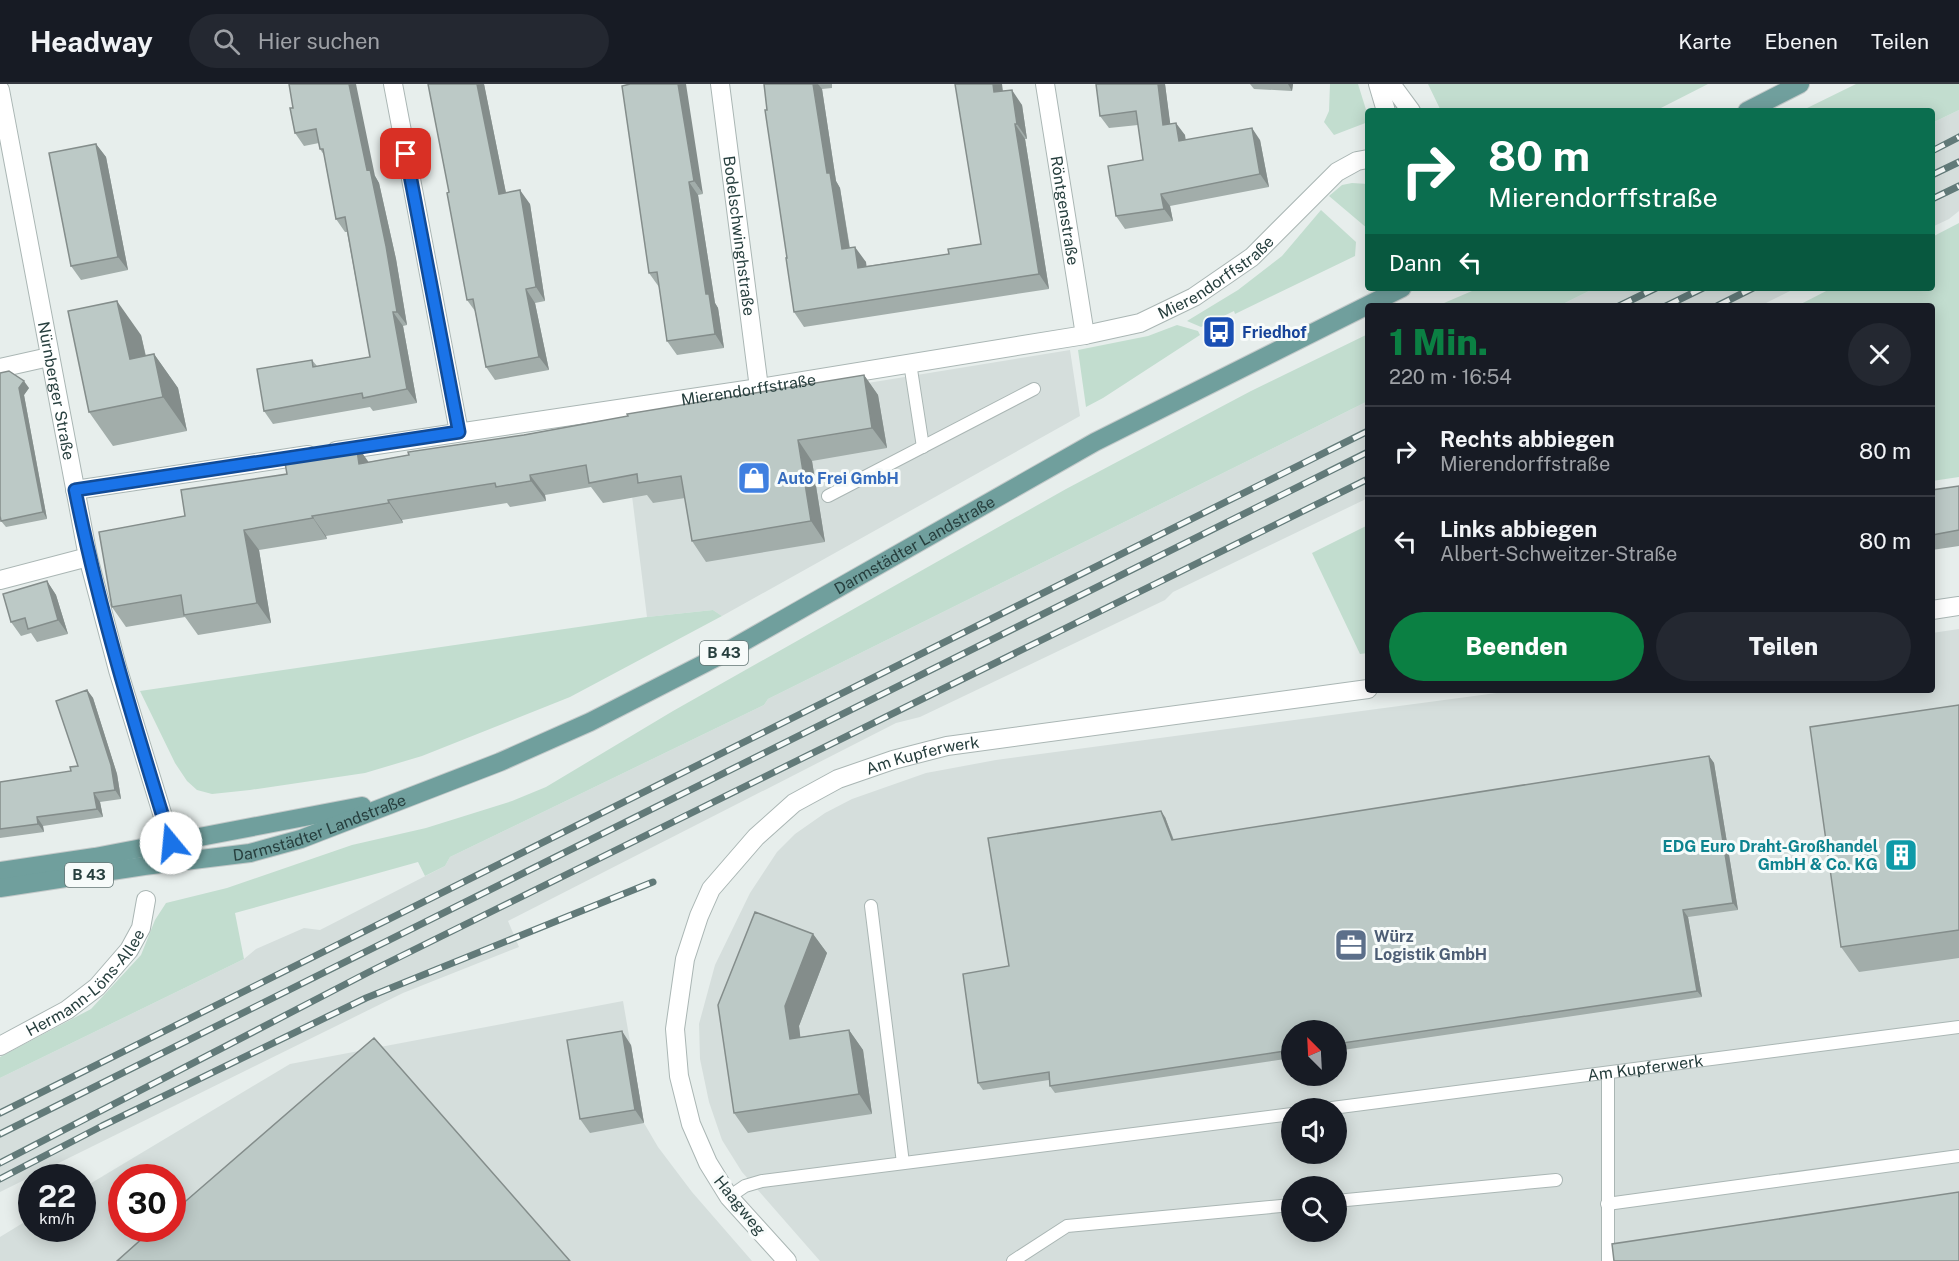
<!DOCTYPE html>
<html lang="de">
<meta charset="utf-8">
<style>
body{margin:0;font-family:"Public Sans",sans-serif;background:#242831;color:#f1f3f6;height:100vh;display:flex;flex-direction:column;font-size:22px;white-space:nowrap}
*{box-sizing:border-box;margin:0}
p{font-size:20px;color:#9ea1a6}
.icon{flex:none;width:33px;height:33px;fill:none;stroke:currentColor;stroke-width:2;stroke-linecap:round;stroke-linejoin:round}
.map{position:relative;flex:1;overflow:hidden}
.side{position:absolute;left:1365px;top:219px;width:570px;height:390px;display:flex;flex-direction:column;background:#171b24;border-radius:6px;box-shadow:0 3px 15px #0003}
.side>*{flex:none}
.hud{position:absolute;left:1365px;top:24px;width:570px;height:183px;border-radius:6px;box-shadow:0 3px 15px #0003;background:#0b6e4f;color:#fff;overflow:hidden}
.needle{width:39px;rotate:336deg}
.controls{position:absolute;left:1281px;top:936px;display:grid;gap:12px}
.controls a{display:grid;place-items:center;width:66px;height:66px;border-radius:50%;background:#171b24;box-shadow:0 3px 15px #0003;font-size:30px}
.speed{position:absolute;left:18px;top:1080px;display:flex;gap:12px;font-size:30px;font-weight:700;text-align:center}
.speed>*{display:grid;place-content:center;width:78px;height:78px;border-radius:50%;background:#171b24;box-shadow:0 3px 15px #0003;line-height:1}
.speed small{font-size:15px;font-weight:400}
.speed .limit{border:9px solid #d22;background:#fff;color:#111}
.pin{position:absolute;display:grid;place-items:center;width:51px;height:51px;color:#fff;margin:-26px;border-radius:12px;box-shadow:0 3px 9px #0006}
.me{position:absolute;width:66px;margin:-33px;rotate:343deg;stroke-linejoin:round;filter:drop-shadow(0 0 4px #0008)}
.turn{display:flex;align-items:center;gap:21px;height:126px;padding:0 24px;font-size:27px}
.turn .icon{width:78px;height:78px;stroke-width:2.5}
.turn b{display:block;font-size:42px;line-height:51px}
.then{display:flex;align-items:center;height:57px;padding:0 24px;background:#0003;gap:12px;font-size:22px}
.round{display:grid;place-items:center;flex:none;width:63px;height:63px;border-radius:32px;background:#242831}
.summary{display:flex;align-items:center;justify-content:space-between;height:102px;padding:0 24px}
h1{font-size:36px;font-weight:800;line-height:45px;color:#0b8043}
.action{display:flex;gap:12px;margin-top:auto;padding:12px 24px}
.action a{flex:1;height:69px;border-radius:36px;background:#0b8043;color:#fff;font-size:24px;font-weight:800;line-height:69px;text-align:center}
.action a+a{background:#242831;color:#f1f3f6}
ul{padding:0;list-style:none}
li{display:flex;align-items:center;gap:18px;height:90px;padding:0 24px;border-top:2px solid #363941}
li div{flex:1}
li b{display:block;font-size:22px}
li em{font-style:normal}
header{display:flex;align-items:center;gap:36px;box-sizing:border-box;height:84px;padding:0 30px;background:#171b24;border-bottom:2px solid #363941}
header strong{font-size:28px}
nav{display:flex;gap:33px;margin-inline-start:auto;font-size:21px}
.search{width:420px;height:54px;background:#242831;display:flex;align-items:center;gap:15px;box-sizing:border-box;padding:0 21px;border-radius:33px;color:#9ea1a6;font-size:22px}
.map>svg:first-child{display:block}
</style>
<header>
<strong>Headway</strong>
<div class="search"><svg class="icon" aria-label="search" viewBox="0 0 24 24"><circle cx="10" cy="10" r="6"/><path d="M15 15l6 6"/></svg>Hier suchen</div>
<nav><a>Karte</a><a>Ebenen</a><a>Teilen</a></nav>
</header>
<div class="map">
<svg width="1959" height="1177" viewBox="0 0 1959 1177">
<rect width="100%" height="100%" fill="#e7eeec"/>
<!-- built -->
<path fill="#d5dedc" fill-rule="evenodd" d="M1959,26V127L1949,135L1932,143V39Z
M1595,204H1796L1760,222H1559Z
M1070,266L1080,332L722,532L713,526L647,533L623,339Z
M1368,317V414L1173,508L1165,516L920,633L896,639L508,837L519,863L403,909L0,1108V994L244,875L256,865L304,844L320,846L445,782L450,773L764,621L768,615Z
M1959,545V1177H820L742,1088L722,1056L709,1018L700,975L699,940L715,881L750,809L777,768L795,750L825,729L852,715L926,689L996,676L1519,606H1932V549ZM1292,946H1336V992H1292ZM1292,1024H1336V1070H1292ZM1292,1102H1336V1148H1292Z
M623,917L644,1039L658,1063L692,1108L752,1177H0V1153L31,1134L32,1144H82L83,1104L290,980ZM122,1094H172V1144H122Z"/>
<!-- green -->
<path fill="#c2ddcf" d="M1330,0H1358L1368,32V38L1334,51L1324,38L1329,27Z
M1428,0H1708L1655,27H1441Z
M1856,0H1959V26L1932,39V27H1801Z
M1352,99L1368,100V145L1329,112L1342,101Z
M1321,126L1356,158L1355,172L1235,230L1234,227L1201,243L1187,237L1238,206L1282,172Z
M1959,139V393L1932,397V222H1797L1832,204H1932V153Z
M1479,204H1595L1559,222H1437Z
M1177,241L1198,247L1200,251L1103,314L1086,323L1078,266L1148,252Z
M1368,250V317L768,615L764,621L450,773L445,782L425,792L418,778L235,829L244,875L0,994V973L91,925L141,871L155,836L166,819L227,804L352,761L426,744L512,717L546,703L673,627L1066,405L1251,307Z
M1368,441V569L1360,570L1312,469Z
M713,526L722,532L570,613L422,672L365,689L250,706L212,710L197,706L187,697L175,679L140,607L647,533Z"/>
<g fill="none" stroke-linecap="round" stroke-linejoin="round">
<defs>
<g id="lane">
<path d="M910,279L923,363"/>
<path d="M828,412L1034,305"/>
<path d="M871,822L903,1079"/>
<path d="M1608,990V1177"/>
<path id="s1" d="M1332,1024L1959,943"/>
<path d="M729,1113L745,1102L762,1097L1292,1030"/>
<path d="M1336,1117L1556,1096"/>
<path d="M1607,1120L1959,1072"/>
<path d="M1013,1177L1067,1142L1292,1121"/>
</g>
<g id="street">
<path d="M393,0L459,348"/>
<path id="s2" d="M720,0L759,304"/>
<path id="s3" d="M1045,0L1085,251"/>
<path d="M1378,0L1386,27"/>
<path d="M1391,0L1411,27"/>
<path id="s4" d="M0,6L88,473L118,586L177,778"/>
<path d="M0,284L49,273"/>
<path id="s5" d="M336,367L759,304L1085,251L1140,239L1194,213L1252,173L1337,88L1357,77L1368,75"/>
<path d="M75,406L308,371"/>
<path d="M0,496L88,473"/>
<path d="M1932,526L1959,522"/>
<path id="s6" d="M0,962L67,926L97,903L129,866L141,844L146,816"/>
<path id="s7" d="M787,1177L729,1113L708,1079L691,1040L679,992L675,945L685,875L699,832L711,805L756,753L794,719L838,695L893,676L947,662L1368,605"/>
</g>
<g id="primary">
<path d="M1747,27L1800,0"/>
<path d="M0,787L95,773L362,722"/>
<path id="s8" d="M0,804L144,782L250,769L301,755L500,678L590,638L717,573L1095,358L1402,204"/>
</g>
</defs>
<!-- lane casing -->
<use href="#lane" stroke="#aab6b4" stroke-width="14"/>
<!-- street casing -->
<use href="#street" stroke="#aab6b4" stroke-width="20"/>
<!-- primary casing -->
<use href="#primary" stroke="#c3c9c9" stroke-width="20"/>
<!-- lane -->
<use href="#lane" stroke="#fff" stroke-width="12"/>
<!-- street -->
<use href="#street" stroke="#fff" stroke-width="18"/>
<!-- primary -->
<use href="#primary" stroke="#709f9d" stroke-width="18"/>
<defs>
<path id="rail" d="M1932,67L1959,53
M1932,91L1959,78
M1932,115L1959,102
M1619,222L1656,204
M1666,222L1703,204
M1717,222L1753,204
M0,1029L1368,347
M0,1050L1368,368
M0,1079L369,888L1368,395
M0,1095L102,1042L366,914L653,798"/>
</defs>
<!-- rail casing -->
<use href="#rail" stroke="#627a79" stroke-width="7"/>
<!-- rail -->
<use href="#rail" stroke="#f7fbfa" stroke-width="4.5" stroke-dasharray="14" stroke-linecap="butt"/>
</g>
<!-- wall -->
<path fill="#a2adaa" d="M484,0L506,109L530,120L545,217L535,219L549,286L495,296L486,283L475,227L467,216L449,108Z
M764,0H832V4L822,5L836,97L840,104L850,164L866,178V182L949,170L981,160L1003,7L1022,21L1027,55H1025L1049,205L804,243L794,228L787,174Z
M1165,0L1170,40L1185,51V56H1260L1269,103L1170,122L1173,137L1125,145L1116,132L1143,76L1138,41L1109,44L1100,32Z
M1250,0H1293L1292,7L1254,5Z
M630,1L703,110L698,111L715,219L718,224L724,264L677,271L667,257L659,203L649,189Z
M293,24L375,92L379,99L396,175L407,241L403,242L417,319L373,327L370,323L273,340L264,327L312,276L317,282L370,273L347,148H345L336,135L324,71L320,65L319,59L304,62L295,49Z
M96,60L106,73L128,186L81,196L71,182Z
M141,251L146,272L154,270L178,304L187,347L113,362L89,328Z
M0,289L29,304L24,311L47,435L6,443L1,437Z
M864,291L878,311L887,364L812,377L825,458L706,478L692,457L685,414L653,419L647,411L603,419L591,403L545,411L546,417L510,423L507,419L402,436L403,439L326,452L327,455L259,466L271,539L198,551L185,533L126,543L112,523L185,432L287,390L368,378Z
M1959,402V462L1932,466V406Z
M47,497L56,511L68,550L37,558L31,549L21,552L11,538Z
M87,606L93,614L117,690L121,715L100,718L103,733L43,742L44,748L0,754V698L71,687L78,682Z
M1959,621V874L1859,888L1841,863Z
M1709,672L1714,679L1738,826L1688,833L1702,913L1336,967V946H1292V974L1055,1009L1050,1002L1049,996L983,1006L978,999L1009,882L1165,733L1174,756Z
M813,850L827,869L799,942L800,953L849,946L863,966L872,1030L748,1049L734,1029Z
M631,961L644,1039L590,1049L580,1035Z"/>
<!-- shaded-wall -->
<path fill="#848d8b" d="M349,0H356L375,92L379,99L396,175L407,241L397,228L367,86Z
M477,0H484L509,124L499,110Z
M678,0H686L703,110L694,97Z
M813,0H818L822,5L836,97L840,104L852,180L842,165L827,89Z
M993,0H1002L1005,23L994,8Z
M1158,0H1165L1172,53L1163,41Z
M1288,0H1293L1292,7Z
M1012,6L1022,21L1027,55L1017,40Z
M1176,39L1185,51L1188,70L1179,57Z
M1015,40L1025,55L1049,205L1039,190Z
M1252,44L1260,56L1269,103L1260,90Z
M96,60L106,73L128,186L118,173Z
M689,98L698,111L715,219L718,224L724,264L715,250L706,210Z
M520,106L530,120L545,217L536,203Z
M1161,110L1170,122L1173,137L1164,125Z
M855,163L866,178L869,199L858,184Z
M526,205L535,219L549,286L539,273Z
M117,217L141,251L154,310L130,275Z
M393,228L403,242L417,319L407,305Z
M154,270L178,304L187,347L163,313Z
M864,291L878,311L887,364L872,344Z
M24,297L29,304L24,311L47,435L43,428L19,304Z
M798,356L812,377L825,458L811,437Z
M356,360L370,380H359Z
M530,391L545,411L546,417L531,397Z
M388,416L402,436L403,439L389,419Z
M312,432L326,452L327,455L313,434Z
M244,446L259,466L271,539L257,519Z
M47,497L56,511L68,550L58,536Z
M87,606L93,614L117,690L121,715L115,706Z
M1709,672L1714,679L1738,826L1733,819Z
M94,709L100,718L103,733L97,725Z
M1161,727L1165,733L1176,763L1172,756Z
M37,733L43,742L44,748L38,740Z
M1683,826L1688,833L1702,913L1697,907Z
M813,850L827,869L799,942L803,974L790,955L785,922Z
M849,946L863,966L872,1030L859,1010Z
M622,947L631,961L644,1039L635,1026Z"/>
<!-- building -->
<path fill="#bcc9c6" stroke="#848d8b" stroke-width="1.5" d="M289,0H349L367,86L370,85L386,162L397,228H393L407,305L363,314L362,309L264,327L257,285L312,276L313,283L370,273L345,133L336,135L323,65H320L316,45L295,49L290,24H293Z
M428,0H477L499,110L520,106L536,203L526,205L539,273L486,283L473,215L467,216L447,109L449,108Z
M630,0H678L694,97L689,98L706,210H709L715,250L667,257L657,188L649,189L622,2Z
M764,0H813L827,89H830L842,165L855,163L858,184L949,170L948,165L981,160L955,0H993L994,8L1012,6L1017,40H1015L1039,190L794,228L786,174H787L765,26H767Z
M1096,0H1158L1163,41L1176,39L1179,57L1252,44L1260,90L1161,110L1164,125L1116,132L1108,82L1143,76L1136,27L1100,32Z
M96,60L118,173L71,182L49,69Z
M117,217L130,275L154,270L163,313L89,328L68,227Z
M9,287L24,297L19,304L43,428L1,437L0,432V289Z
M864,291L872,344L798,356L811,437L692,457L681,392L638,399L637,390L589,399L586,381L530,391L531,397L496,403L495,399L388,416L389,419L312,432L313,434L244,446L257,519L184,531L181,511L112,523L99,448L185,432L181,406L287,390L284,373L356,360L359,380L409,371L408,368L524,351L628,332L627,330Z
M1959,402V446L1932,451V406Z
M47,497L58,536L28,545L25,534L11,538L3,510Z
M87,606L111,681L115,706L94,709L97,725L37,733L38,740L0,745V698L71,687L70,683L78,682L56,617Z
M1959,621V846L1841,863L1810,643Z
M1709,672L1733,819L1683,826L1697,907L1336,960V946H1292V966L1050,1002L1049,988L978,999L963,890L1009,882L988,754L1161,727L1172,756Z
M755,828L813,850L785,922L790,955L849,946L859,1010L734,1029L718,921Z
M622,947L635,1026L580,1035L567,956Z
M374,954L570,1177H117L154,1144H172V1129Z
M1959,1108V1177H1614L1612,1160Z"/>
<g fill="none" stroke-linecap="round" stroke-linejoin="round">
<defs>
<path id="route" d="M171,759C135,642 99,526 75,406L459,348L406,70"/>
</defs>
<!-- route casing -->
<use href="#route" stroke="#114b97" stroke-width="15"/>
<!-- route -->
<use href="#route" stroke="#1a73e8" stroke-width="10"/>
</g>
<!-- icons -->
<defs>
<symbol id="bus-square" viewBox="-11 -11 22 22"><rect x="-9" y="-9" width="18" height="18" rx="4" fill="#1a4fb4" stroke="#f7fbfa"/><path d="M-5-6H5V4H4V6H2V4H-2V6H-4V4H-5ZM-3.5-4V0h7V-4ZM-3.5 1.2v1.5H-2V1.2ZM2 1.2v1.5H3.5V1.2Z" fill="#fff"/></symbol>
<symbol id="shop-square" viewBox="-11 -11 22 22"><rect x="-9" y="-9" width="18" height="18" rx="4" fill="#3f7fe0" stroke="#f7fbfa"/><path d="M-5-2.5h2.3a2.7 3.5 0 0 1 5.4 0H5L5.5 6h-11ZM-1.5-2.5h3a1.5 2.3 0 0 0-3 0Z" fill="#fff"/></symbol>
<symbol id="building-square" viewBox="-11 -11 22 22"><rect x="-9" y="-9" width="18" height="18" rx="4" fill="#0f9aa8" stroke="#f7fbfa"/><path d="M-4-6H4V6H1V3H-1V6H-4ZM-2.5-4.3h1.7v1.8h-1.7ZM.8-4.3h1.7v1.8H.8ZM-2.5-1h1.7V.8h-1.7ZM.8-1h1.7V.8H.8Z" fill="#fff"/></symbol>
<symbol id="office-square" viewBox="-11 -11 22 22"><rect x="-9" y="-9" width="18" height="18" rx="4" fill="#5c6f8a" stroke="#f7fbfa"/><path d="M-6-3h4V-5.5h4V-3h4V5H-6ZM-1-4.5V-3h2v-1.5ZM-6 0V1H6V0Z" fill="#fff"/></symbol>
</defs>
<g fill-rule="evenodd">
<use href="#bus-square" x="1200" y="229" width="38" height="38"/>
<use href="#shop-square" x="735" y="375" width="38" height="38"/>
<use href="#building-square" x="1882" y="752" width="38" height="38"/>
<use href="#office-square" x="1332" y="842" width="38" height="38"/>
</g>
<g text-anchor="middle" stroke-width="6" stroke-linejoin="round" paint-order="stroke">
<!-- shield labels -->
<g fill="#f7fbfa" stroke="#657776" stroke-width="1.5">
<rect x="700" y="557" width="48" height="24" rx="4.5"/>
<rect x="65" y="779" width="48" height="24" rx="4.5"/>
</g>
<g font-size="15" font-weight="bold" fill="#273f3e">
<text x="724" y="574">B 43</text>
<text x="89" y="796">B 43</text>
</g>
<!-- street labels -->
<g font-size="16" fill="#273f3e" stroke="#f7fbfa">
<text dy="6" stroke="none"><textPath href="#s3" startOffset="128">Röntgenstraße</textPath></text>
<text dy="6" stroke="none"><textPath href="#s2" startOffset="153">Bodelschwinghstraße</textPath></text>
<text dy="6" stroke="none"><textPath href="#s5" startOffset="903">Mierendorffstraße</textPath></text>
<text dy="6" stroke="none"><textPath href="#s5" startOffset="417">Mierendorffstraße</textPath></text>
<text dy="6" stroke="none"><textPath href="#s4" startOffset="306">Nürnberger Straße</textPath></text>
<text dy="6" stroke="none"><textPath href="#s8" startOffset="987">Darmstädter Landstraße</textPath></text>
<text dy="6" stroke="none"><textPath href="#s7" startOffset="669">Am Kupferwerk</textPath></text>
<text dy="6" stroke="none"><textPath href="#s8" startOffset="326">Darmstädter Landstraße</textPath></text>
<text dy="6" stroke="none"><textPath href="#s6" startOffset="108">Hermann-Löns-Allee</textPath></text>
<text dy="6" stroke="none"><textPath href="#s1" startOffset="316">Am Kupferwerk</textPath></text>
<text transform="translate(740 1121) rotate(51)" y="6">Haagweg</text>
</g>
<!-- transit labels -->
<g font-size="16" font-weight="bold" fill="#164399" stroke="#f7fbfa" text-anchor="start">
<text x="1242" y="254">Friedhof</text>
</g>
<!-- shop labels -->
<g font-size="16" font-weight="bold" fill="#366cbe" stroke="#f7fbfa" text-anchor="start">
<text x="777" y="400">Auto Frei GmbH</text>
</g>
<!-- culture labels -->
<g font-size="16" font-weight="bold" fill="#0d838f" stroke="#f7fbfa" text-anchor="end">
<text x="1878" y="768">EDG Euro Draht-Großhandel<tspan x="1878" dy="18">GmbH &amp; Co. KG</tspan></text>
</g>
<!-- service labels -->
<g font-size="16" font-weight="bold" fill="#4e5e75" stroke="#f7fbfa" text-anchor="start">
<text x="1374" y="858">Würz<tspan x="1374" dy="18">Logistik GmbH</tspan></text>
</g>
</g>
</svg>
<div class="controls">
<a><svg class="needle" viewBox="-14 -14 28 28"><path d="M0-13l5 13h-10z" fill="#e53935"/><path d="M0 13l5-13h-10z" fill="#9ea1a6"/></svg></a>
<a><svg class="icon" aria-label="sound" viewBox="0 0 24 24"><path d="M4 9h4l5-4v14l-5-4H4zM17 9q2 3 0 6"/></svg></a>
<a><svg class="icon" aria-label="search" viewBox="0 0 24 24"><circle cx="10" cy="10" r="6"/><path d="M15 15l6 6"/></svg></a>
</div>
<div class="speed"><div>22<small>km/h</small></div><div class="limit">30</div></div>
<div class="pin" style="left:406px;top:70px;background:#d93025"><svg class="icon" aria-label="arrive" viewBox="0 0 24 24"><path d="M6 21V4h12l-3 4 3 4H6"/></svg></div>
<svg class="me" style="left:171px;top:759px" viewBox="-20 -20 40 40"><circle r="19" fill="#fff"/><path d="M0-13L10 11 0 6-10 11z" fill="#1a73e8"/></svg>
<div class="hud">
<div class="turn"><svg class="icon" aria-label="right" viewBox="0 0 24 24"><path d="M7 20v-9h11M14 6l5 5-5 5"/></svg><div><b>80 m</b>Mierendorffstraße</div></div>
<div class="then">Dann<svg class="icon" aria-label="left" viewBox="0 0 24 24"><path d="M17 20v-9H6M10 6l-5 5 5 5"/></svg></div>
</div>
<section class="side">
<div class="summary"><div><h1>1 Min.</h1><p>220 m · 16:54</p></div><a class="round"><svg class="icon" aria-label="close" viewBox="0 0 24 24"><path d="M6 6l12 12M18 6L6 18"/></svg></a></div>
<ul>
<li><svg class="icon" aria-label="right" viewBox="0 0 24 24"><path d="M7 20v-9h11M14 6l5 5-5 5"/></svg><div><b>Rechts abbiegen</b><p>Mierendorffstraße</p></div><em>80 m</em></li>
<li><svg class="icon" aria-label="left" viewBox="0 0 24 24"><path d="M17 20v-9H6M10 6l-5 5 5 5"/></svg><div><b>Links abbiegen</b><p>Albert-Schweitzer-Straße</p></div><em>80 m</em></li>
</ul>
<div class="action"><a>Beenden</a><a>Teilen</a></div>
</section>
</div>
